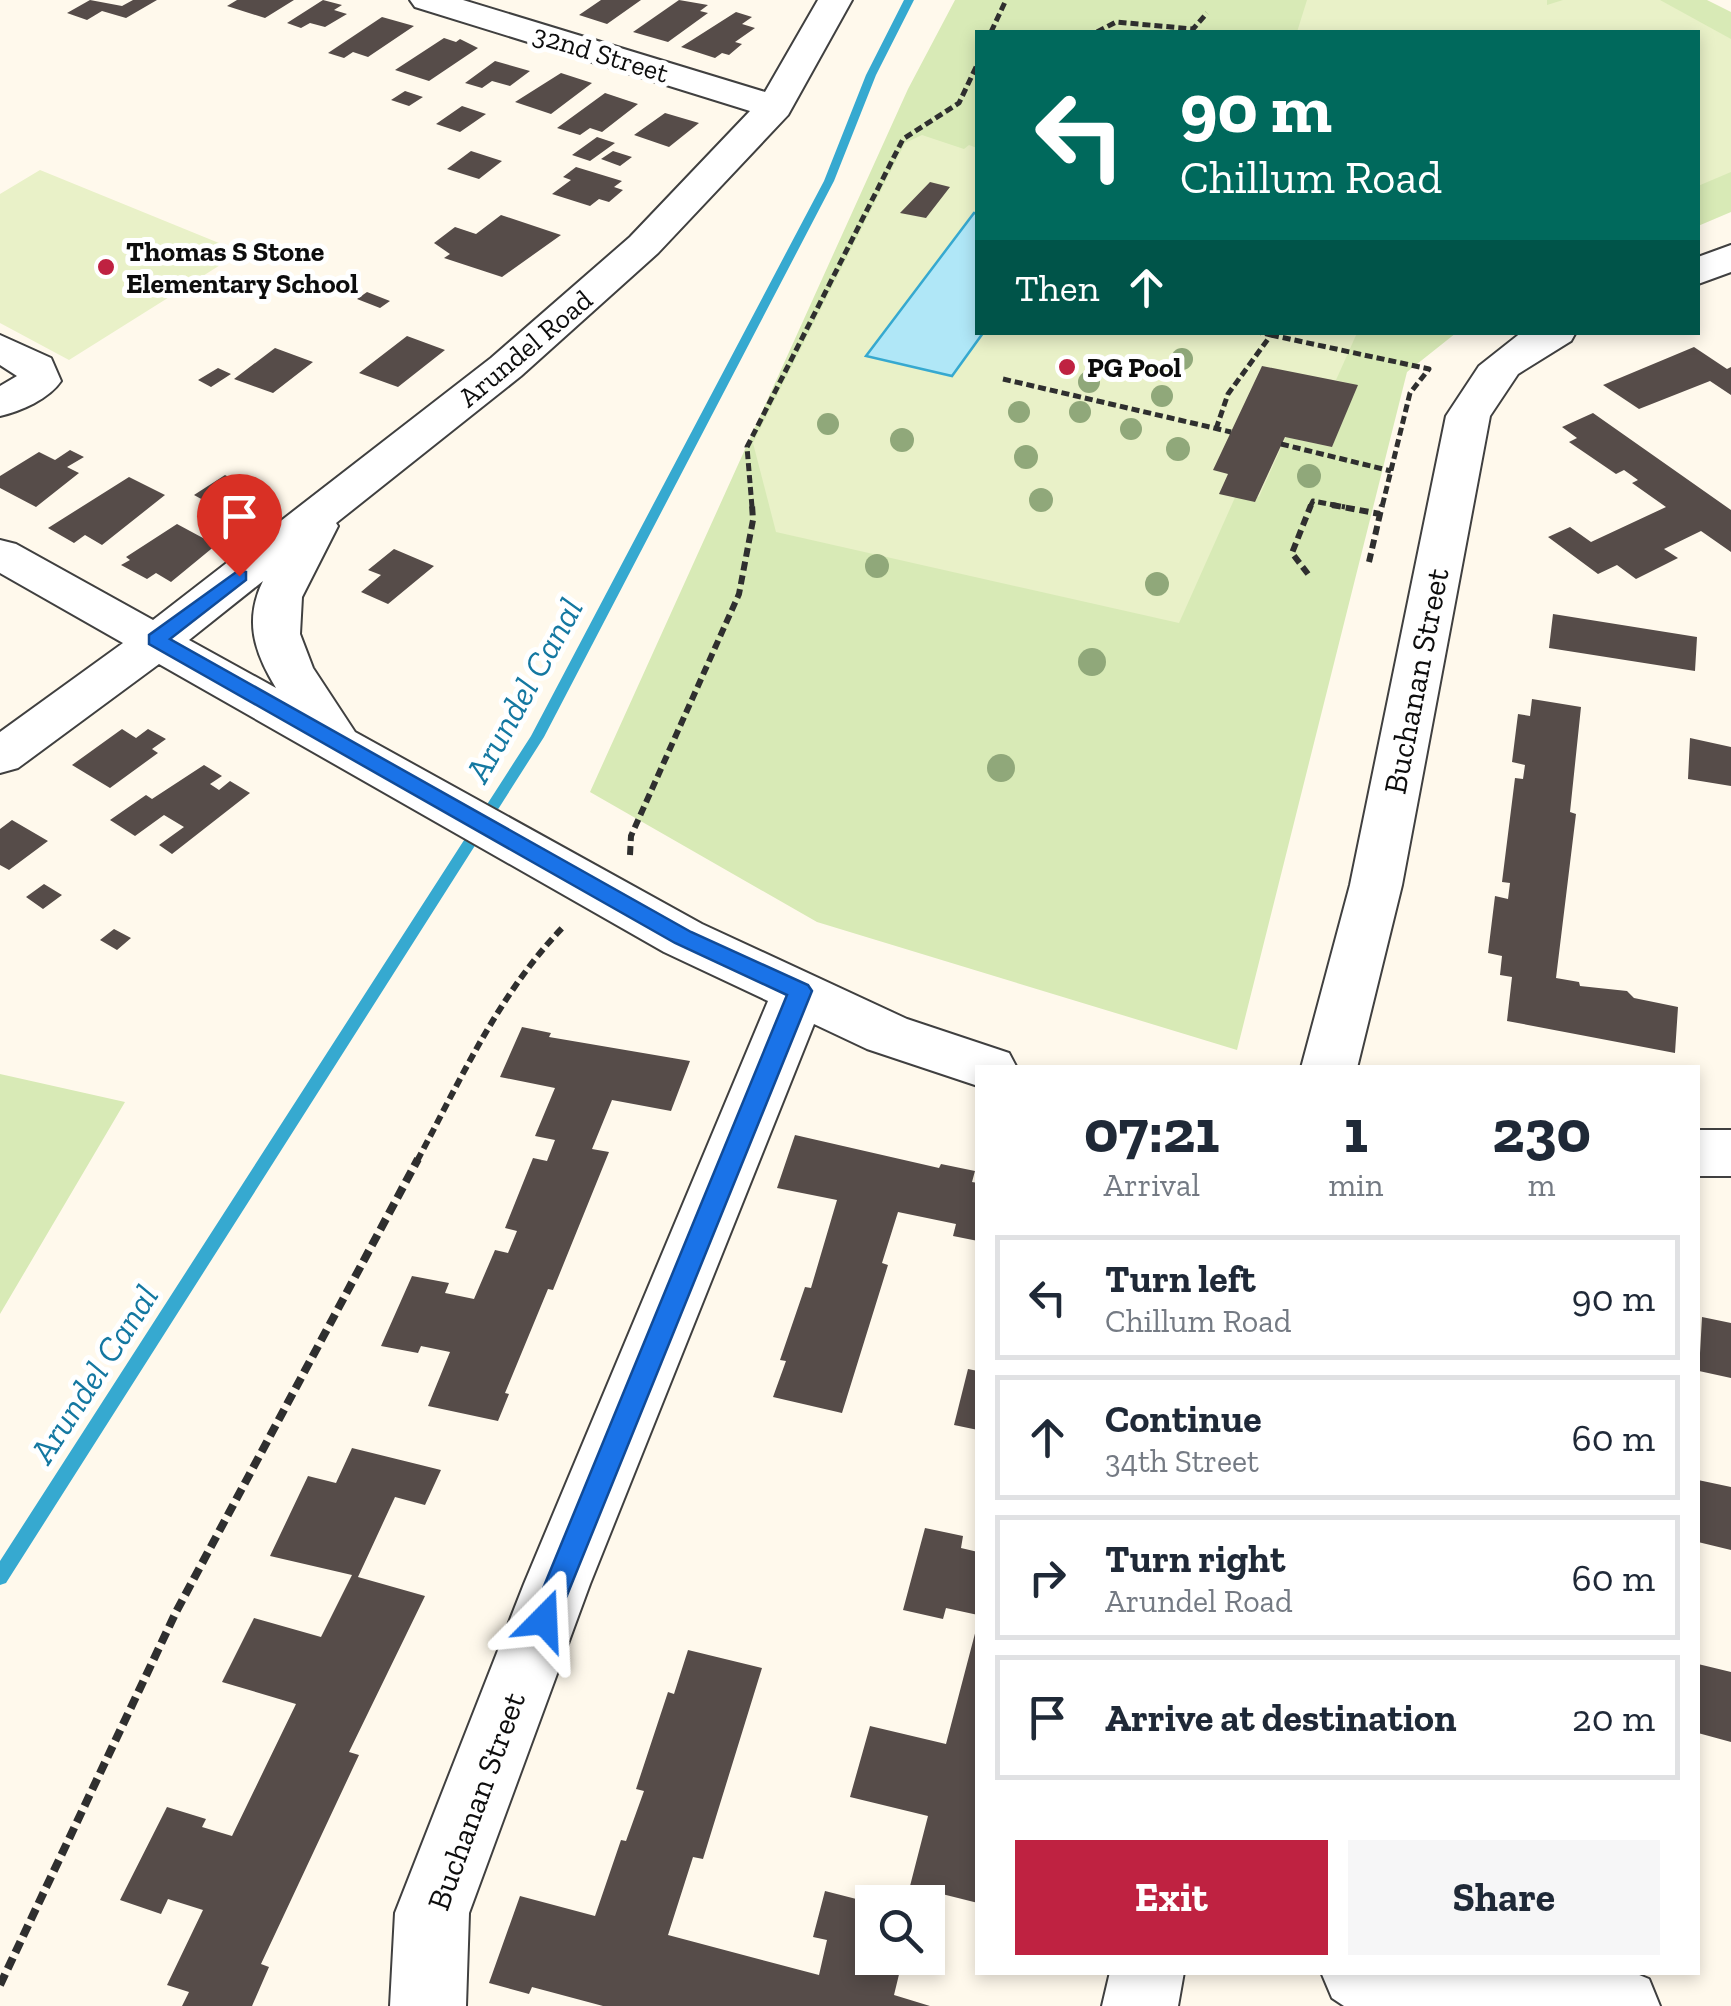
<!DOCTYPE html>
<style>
body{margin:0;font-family:"Zilla Slab",serif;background:#f6f6f7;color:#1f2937;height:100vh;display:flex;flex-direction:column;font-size:38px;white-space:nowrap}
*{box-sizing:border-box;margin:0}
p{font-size:32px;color:#747a83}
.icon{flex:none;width:55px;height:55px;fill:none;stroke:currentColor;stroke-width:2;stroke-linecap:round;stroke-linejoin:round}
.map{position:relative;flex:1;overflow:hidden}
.details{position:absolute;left:975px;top:1065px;width:725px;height:910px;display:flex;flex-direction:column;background:#fff;border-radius:0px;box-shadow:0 5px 15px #0003}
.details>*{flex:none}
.guide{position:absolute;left:975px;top:30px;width:725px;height:305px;border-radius:0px;box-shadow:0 5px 15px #0003;background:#00695c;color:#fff;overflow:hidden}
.buttons{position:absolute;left:855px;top:1885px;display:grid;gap:20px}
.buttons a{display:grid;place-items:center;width:90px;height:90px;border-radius:0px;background:#fff;box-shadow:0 5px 15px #0003;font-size:50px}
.pin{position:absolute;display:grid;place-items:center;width:85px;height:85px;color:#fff;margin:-102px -42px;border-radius:50% 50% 50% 0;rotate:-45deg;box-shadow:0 0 10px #0007}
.pin .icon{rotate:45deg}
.me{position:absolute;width:110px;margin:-55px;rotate:21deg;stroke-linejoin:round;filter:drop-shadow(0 0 8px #0008)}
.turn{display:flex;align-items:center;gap:35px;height:210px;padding:0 40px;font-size:45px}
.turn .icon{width:130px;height:130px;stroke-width:2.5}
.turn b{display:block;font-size:70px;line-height:85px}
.then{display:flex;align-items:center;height:95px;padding:0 40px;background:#0003;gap:20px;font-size:38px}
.eta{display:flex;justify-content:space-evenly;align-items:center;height:170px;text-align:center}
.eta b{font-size:60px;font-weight:800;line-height:70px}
.button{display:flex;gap:20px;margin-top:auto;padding:20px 40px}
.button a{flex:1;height:115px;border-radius:0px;background:#bf2241;color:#fff;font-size:40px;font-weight:800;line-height:115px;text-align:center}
.button a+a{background:#f6f6f7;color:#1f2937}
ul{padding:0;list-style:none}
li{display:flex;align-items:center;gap:30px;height:125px;margin:0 20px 15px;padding:0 20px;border:5px solid #e0e1e3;border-radius:0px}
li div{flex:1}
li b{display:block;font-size:38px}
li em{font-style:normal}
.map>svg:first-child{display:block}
</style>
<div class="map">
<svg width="1731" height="2006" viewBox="0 0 1731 2006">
<rect width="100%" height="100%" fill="#fff9ec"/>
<!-- green -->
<path fill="#d8eab6" d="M955,0H1707L1731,12V212L1698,226V32H978V332L1456,333L1407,372L1237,1050L817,922L590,792L908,89Z
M0,1074L125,1102L0,1314Z"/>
<!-- pitch -->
<path fill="#e9f1c8" d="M1307,0H1547V5L1563,0H1660L1731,39V172L1698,186V32H1297Z
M922,135L964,149L969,145L977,148L978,332L1357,333L1336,380L1357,385L1332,447L1286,437L1259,497L1237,493L1179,623L776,532L753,443L905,143Z
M40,170L241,252L69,360L0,323V194Z"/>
<!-- water -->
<path fill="#b0e7f7" stroke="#36a9d0" stroke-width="2.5" d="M974,213L978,214V332L983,333L952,376L866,356Z"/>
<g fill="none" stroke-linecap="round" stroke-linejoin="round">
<!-- stream -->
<path fill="#36a9d0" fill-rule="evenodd" d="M904,0H914L876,75L834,181L544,737L6,1583L0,1585V1561L531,736L824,181L866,75Z"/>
</g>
<!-- building -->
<path fill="#564c49" d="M90,0L122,6L133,0H157L126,18L102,11L87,20L67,13Z
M237,0H294L265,18L227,6Z
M323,0L342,5L334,10L347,14L325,27L310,23L301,28L287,23Z
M601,0H641L607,24L579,15Z
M679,0L708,5L700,11L708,13L668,42L633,32Z
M736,12L752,17L742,24L755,28L735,42L742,44L729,55L722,53L715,58L681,47Z
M382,17L414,26L368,57L353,52L344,58L328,53Z
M444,38L456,42L460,39L478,48L429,81L395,70Z
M495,61L530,71L510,86L492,81L482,88L465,83Z
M561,73L592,83L551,114L515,102Z
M405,91L423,97L409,106L391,100Z
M605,93L638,104L602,132L590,128L580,135L557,128Z
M462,106L486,114L460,132L436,124Z
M665,113L699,123L669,147L634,135Z
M597,137L615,143L590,161L572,155Z
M471,151L502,161L479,179L447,169Z
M613,151L632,157L620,166L601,159Z
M576,167L622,181L614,187L623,190L609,202L599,199L590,206L552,194L571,180L563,177Z
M930,182L950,187L926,218L900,213Z
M501,215L561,235L502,277L444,258L450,254L434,243L455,227L476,234Z
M367,292L390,301L380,308L357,299Z
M407,336L445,350L398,387L359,373Z
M1694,347L1727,369L1731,367V395L1710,381L1639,409L1603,385Z
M275,348L313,362L273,393L234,379Z
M1262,366L1358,385L1332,447L1285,437L1255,502L1219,494L1228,474L1213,470Z
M218,368L231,374L211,387L198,380Z
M1593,413L1731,510V552L1701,531L1664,549L1678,558L1636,579L1617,565L1598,574L1548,537L1570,527L1591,542L1666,507L1632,483L1638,480L1624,470L1616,474L1569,442L1577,438L1562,427Z
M70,450L84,457L67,467L79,473L36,507L0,488V476L39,452L55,460Z
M225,475L254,491L223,511L194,495Z
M129,477L165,495L102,545L85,535L74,543L48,528Z
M177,524L216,545L171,582L156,573L147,579L121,565L130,560L126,557Z
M394,549L434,566L388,604L361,592L381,575L368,570Z
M1553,614L1697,637L1695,671L1549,648Z
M1532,699L1581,707L1570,812L1576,814L1556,978L1579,982L1580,986L1627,991L1634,998L1678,1007L1675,1053L1507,1021L1512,977L1500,975L1502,956L1488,953L1495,896L1508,899L1510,883L1502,882L1515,778L1523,779L1525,765L1512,762L1518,714L1530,716Z
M122,729L136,738L148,729L166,739L152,749L158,753L110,788L72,765Z
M1690,738L1731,747V786L1688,779Z
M204,765L222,776L210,784L219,790L230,781L250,793L172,854L159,845L184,827L164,815L135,836L110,820L146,795L152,799Z
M12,820L48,841L9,870L0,865V829Z
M44,884L62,895L43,909L26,897Z
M114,929L131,938L117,950L100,940Z
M522,1027L551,1033L549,1037L690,1061L671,1111L612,1100L592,1149L609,1152L553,1290L548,1289L505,1393L509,1394L498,1421L428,1406L450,1352L421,1346L418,1353L381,1346L412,1276L449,1283L445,1293L474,1299L495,1250L508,1253L517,1231L505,1228L533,1158L547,1161L555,1140L535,1136L555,1088L500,1077Z
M795,1135L939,1168L941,1164L975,1171L972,1182L978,1183V1241L953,1236L956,1224L898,1212L882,1263L888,1265L842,1413L773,1397L786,1361L780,1360L805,1287L811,1288L837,1200L777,1188Z
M1702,1317L1731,1323V1378L1699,1371Z
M968,1369L978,1371V1430L954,1425Z
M352,1448L441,1470L425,1505L395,1497L358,1577L425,1596L349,1752L359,1755L261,1964L269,1967L252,2006H182L189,1992L167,1985L203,1910L168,1899L161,1914L120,1900L167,1807L206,1819L202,1827L232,1836L296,1704L222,1682L254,1618L321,1637L352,1575L270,1556L308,1476L336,1483Z
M1698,1480L1731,1487V1550L1698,1542Z
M925,1528L963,1536L961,1548L978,1552V1615L946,1608L943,1619L903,1610Z
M978,1622V1903L910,1886L928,1816L850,1797L870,1726L946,1744Z
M688,1650L762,1668L703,1859L693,1857L668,1935L819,1975L827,1940L813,1937L825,1891L872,1903V1958H903L894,1995L930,2006H603L532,1987L529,1994L489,1983L520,1896L595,1916L621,1840L626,1841L644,1791L636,1789L668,1692L674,1694Z
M1698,1664L1731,1672V1742L1698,1733Z"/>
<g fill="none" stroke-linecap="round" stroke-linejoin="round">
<defs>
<path id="minor" d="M410,0H463L765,92L818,0H852L788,115L658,253L521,376L336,523L338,526L302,597L300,634L313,668L355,732L702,924L907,1019L1009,1053L1017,1068H978V1086L867,1049L814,1024L590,1584L469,1913L466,2006H390L395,1913L524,1584L768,1001L664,952L159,664L18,768L0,773V732L123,643L0,573V540L16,544L153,620L491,358L630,237L750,111L415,7ZM263,581C244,620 254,652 276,688L189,640Z
M1731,245V272L1698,284V257Z
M1522,332H1576L1571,341L1518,374L1490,416L1402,885L1357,1068H1301L1350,885L1446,416L1479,366Z
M0,335L51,358L61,381C49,399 21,411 0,416V386L17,376L0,365Z
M1698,1130H1731V1176H1698Z
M1110,1972H1184L1178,2006H1102Z
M1321,1972H1632L1649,1979L1660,2006H1344L1332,1998Z"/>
</defs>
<!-- minor casing -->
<use href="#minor" stroke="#404040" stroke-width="4"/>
<!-- path-far2 -->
<path stroke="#2f2f2f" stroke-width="5" stroke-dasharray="8 4" stroke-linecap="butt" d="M991,32L1006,0
M1097,32L1116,22L1193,29L1207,13
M1271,335L1429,369L1410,393L1382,507
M1003,379L1231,432
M1216,429L1228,394L1271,335L1258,332
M1281,444L1391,471
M752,507L747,447L903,139L959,103L978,63
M1310,507L1313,501L1345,507"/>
<!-- path-far1 -->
<path stroke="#2f2f2f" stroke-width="6" stroke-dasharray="9 5" stroke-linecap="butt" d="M1332,505L1380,514L1382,505
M1369,562L1380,514
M1308,574L1292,553L1311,505
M630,855L631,836L739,594L753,520L752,505
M417,1161C461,1079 499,993 564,926"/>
<!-- path -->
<path stroke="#2f2f2f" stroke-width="8" stroke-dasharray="12 6" stroke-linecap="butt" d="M0,1985L176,1612L418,1159"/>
<!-- minor -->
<use href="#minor" fill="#fff" fill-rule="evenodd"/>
</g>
<!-- trees -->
<g fill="#90a87a">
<circle cx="1182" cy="359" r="11"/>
<circle cx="1089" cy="382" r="11"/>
<circle cx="1162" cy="396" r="11"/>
<circle cx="1019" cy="412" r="11"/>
<circle cx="1080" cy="412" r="11"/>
<circle cx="828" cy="424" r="11"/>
<circle cx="1131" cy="429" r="11"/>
<circle cx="902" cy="440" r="12"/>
<circle cx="1178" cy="449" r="12"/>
<circle cx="1026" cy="457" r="12"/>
<circle cx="1309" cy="476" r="12"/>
<circle cx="1041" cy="500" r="12"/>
<circle cx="877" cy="566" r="12"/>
<circle cx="1157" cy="584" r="12"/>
<circle cx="1092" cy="662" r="14"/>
<circle cx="1001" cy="768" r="14"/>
</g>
<!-- route -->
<path fill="#1a73e8" stroke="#114b97" stroke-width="2.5" d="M239,570L246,572V580L170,639L691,932L808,985L812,991L557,1620L553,1629L544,1632L534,1629L530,1620L787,995L675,943L149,644V635Z"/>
<!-- markers -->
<g fill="#bf2241" stroke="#fff" stroke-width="4">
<circle cx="106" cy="267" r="10"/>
<circle cx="1067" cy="367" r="10"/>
</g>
<g text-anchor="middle" stroke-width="10" stroke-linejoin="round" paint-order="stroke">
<!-- far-street labels -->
<g font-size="28" fill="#0d0d0d" stroke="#fff">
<text transform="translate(601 53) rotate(17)" y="10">32nd Street</text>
<text transform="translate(525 348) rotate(-40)" y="10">Arundel Road</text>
</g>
<!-- far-poi labels -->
<g font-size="28" font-weight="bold" fill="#0d0d0d" stroke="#fff" text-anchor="start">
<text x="126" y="261">Thomas S Stone<tspan x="126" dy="32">Elementary School</tspan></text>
<text x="1087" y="377">PG Pool</text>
</g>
<!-- street labels -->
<g font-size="32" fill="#0d0d0d" stroke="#fff">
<text transform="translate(1416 681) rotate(-79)" y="11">Buchanan Street</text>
<text transform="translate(476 1801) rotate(-70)" y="11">Buchanan Street</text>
</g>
<!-- water labels -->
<g font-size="35" font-style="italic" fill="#1478a1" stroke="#fff">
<text transform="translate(524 690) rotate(-61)" y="12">Arundel Canal</text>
<text transform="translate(94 1374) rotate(-57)" y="12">Arundel Canal</text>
</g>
</g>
</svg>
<div class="buttons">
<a><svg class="icon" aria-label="search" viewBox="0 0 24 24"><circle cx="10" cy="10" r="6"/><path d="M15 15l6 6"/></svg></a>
</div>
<div class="pin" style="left:239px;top:576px;background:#d93025"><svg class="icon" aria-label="arrive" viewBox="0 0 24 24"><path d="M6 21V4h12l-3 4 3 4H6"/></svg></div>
<svg class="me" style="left:544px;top:1620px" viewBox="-20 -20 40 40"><path d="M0-17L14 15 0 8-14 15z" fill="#1a73e8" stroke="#fff" stroke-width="4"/></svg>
<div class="guide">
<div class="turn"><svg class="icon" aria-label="left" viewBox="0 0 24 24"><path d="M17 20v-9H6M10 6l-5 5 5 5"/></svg><div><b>90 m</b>Chillum Road</div></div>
<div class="then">Then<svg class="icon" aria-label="ahead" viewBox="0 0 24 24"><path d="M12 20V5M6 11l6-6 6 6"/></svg></div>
</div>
<section class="details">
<div class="eta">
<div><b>07:21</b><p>Arrival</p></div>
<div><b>1</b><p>min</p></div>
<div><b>230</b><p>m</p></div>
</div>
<ul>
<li><svg class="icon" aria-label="left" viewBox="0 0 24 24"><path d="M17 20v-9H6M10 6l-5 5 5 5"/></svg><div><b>Turn left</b><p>Chillum Road</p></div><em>90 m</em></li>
<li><svg class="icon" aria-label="ahead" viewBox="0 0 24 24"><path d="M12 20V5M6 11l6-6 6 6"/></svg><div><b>Continue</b><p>34th Street</p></div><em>60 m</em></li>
<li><svg class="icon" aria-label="right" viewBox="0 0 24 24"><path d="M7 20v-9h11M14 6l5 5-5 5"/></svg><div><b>Turn right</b><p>Arundel Road</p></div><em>60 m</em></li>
<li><svg class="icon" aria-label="arrive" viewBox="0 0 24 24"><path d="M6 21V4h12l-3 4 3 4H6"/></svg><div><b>Arrive at destination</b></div><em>20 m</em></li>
</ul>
<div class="button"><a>Exit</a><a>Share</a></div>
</section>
</div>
